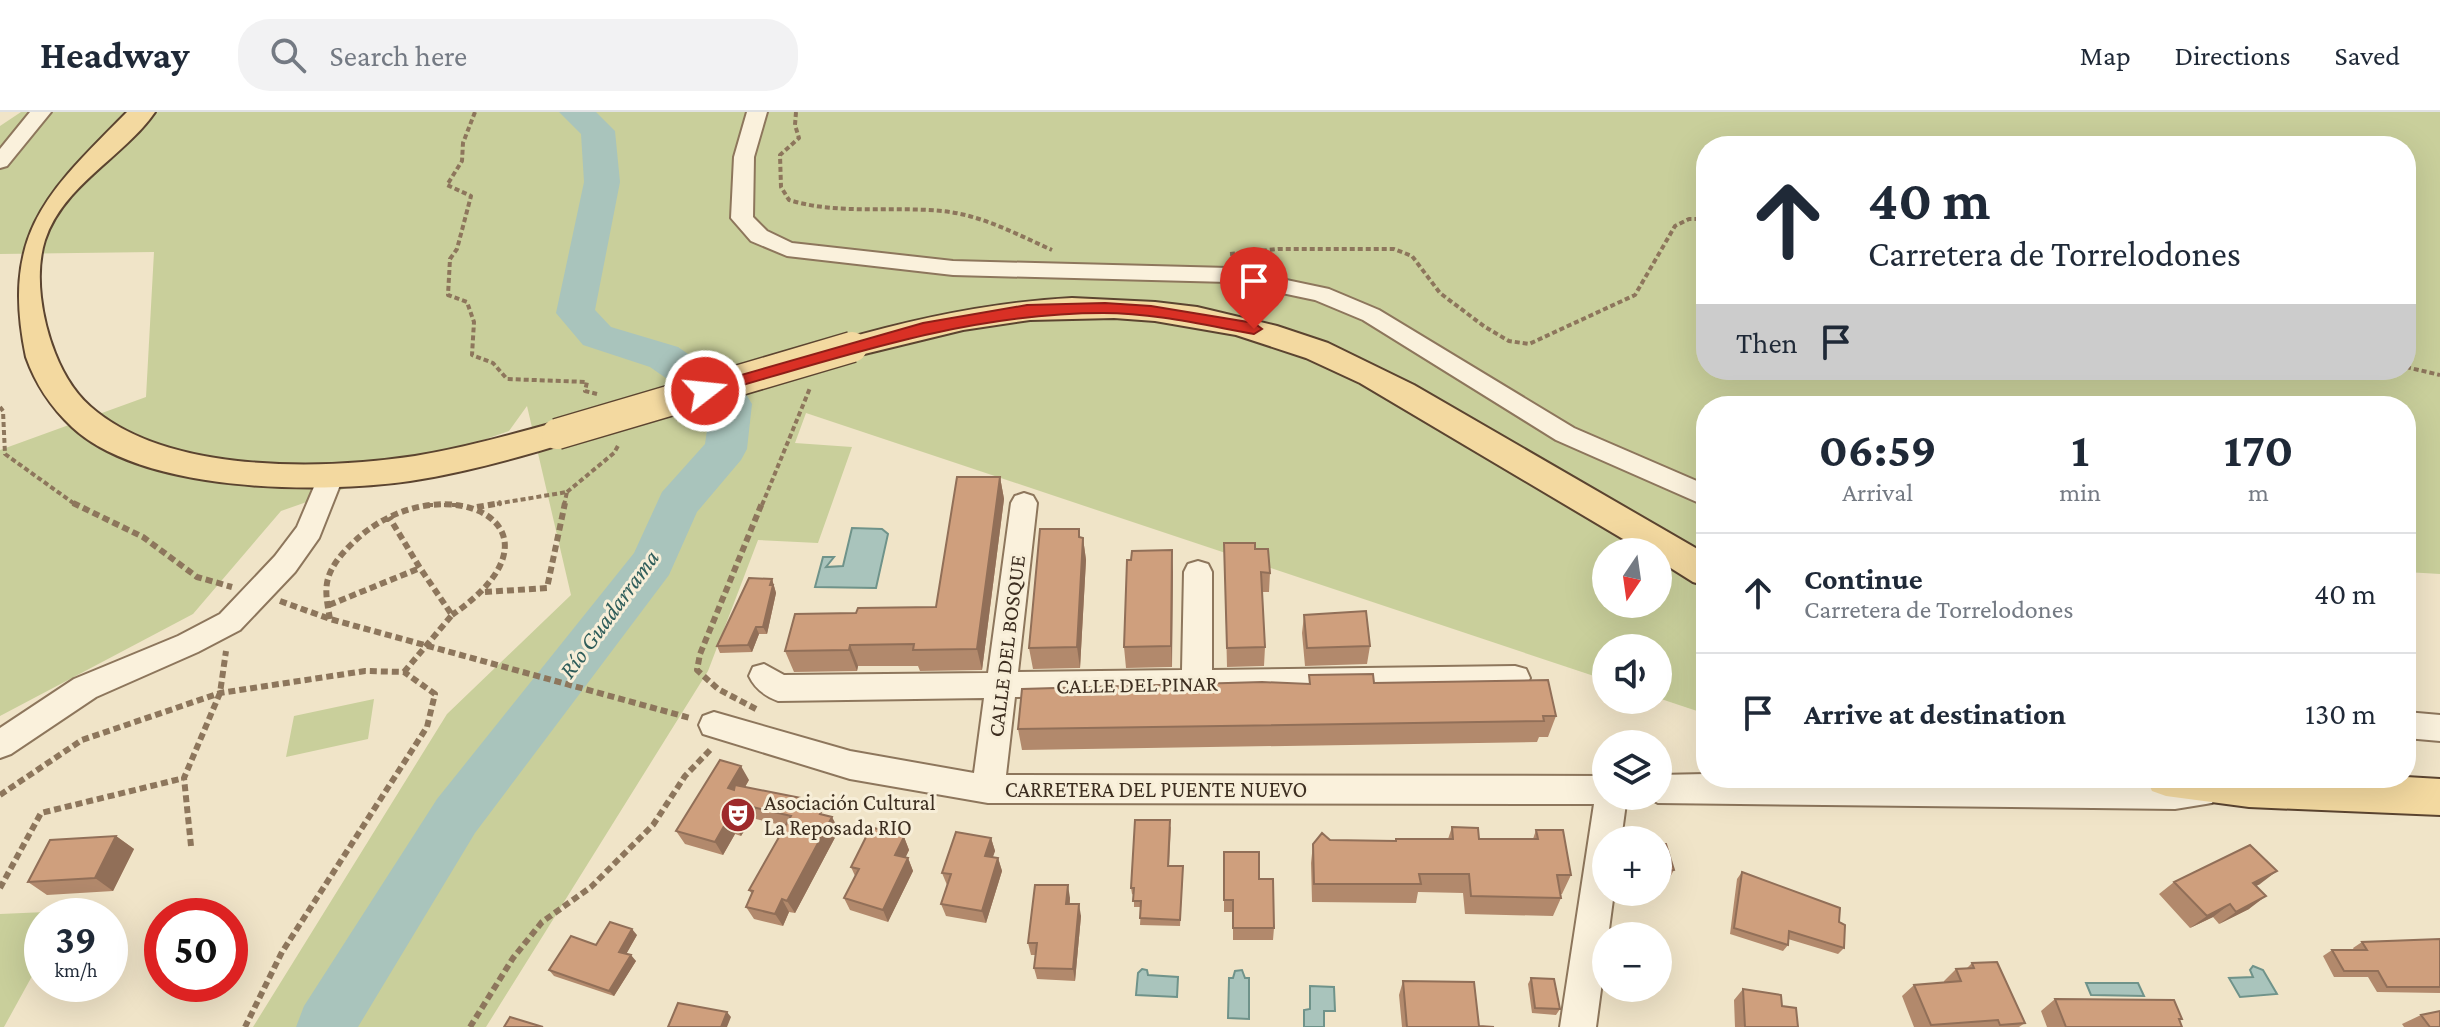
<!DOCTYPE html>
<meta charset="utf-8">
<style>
body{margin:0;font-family:"Crimson Pro",serif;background:#f2f2f3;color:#1f2937;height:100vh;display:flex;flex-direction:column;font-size:30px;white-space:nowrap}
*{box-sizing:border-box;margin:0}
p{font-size:26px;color:#747a83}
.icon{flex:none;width:44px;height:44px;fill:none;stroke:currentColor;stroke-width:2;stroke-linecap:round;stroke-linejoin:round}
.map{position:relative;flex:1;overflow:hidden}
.side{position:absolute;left:1696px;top:284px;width:720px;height:392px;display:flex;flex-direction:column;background:#fff;border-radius:32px;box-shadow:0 8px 32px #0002}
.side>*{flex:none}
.hud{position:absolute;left:1696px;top:24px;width:720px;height:244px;border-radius:32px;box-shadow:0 8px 32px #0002;background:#fff;color:#1f2937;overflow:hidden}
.needle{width:52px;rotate:193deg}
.fabs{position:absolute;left:1592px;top:426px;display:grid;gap:16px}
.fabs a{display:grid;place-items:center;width:80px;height:80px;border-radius:50%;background:#fff;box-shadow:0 8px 32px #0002;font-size:40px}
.speed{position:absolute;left:24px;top:786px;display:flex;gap:16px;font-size:40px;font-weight:700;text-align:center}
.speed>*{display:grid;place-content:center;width:104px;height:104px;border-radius:50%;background:#fff;box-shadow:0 8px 32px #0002;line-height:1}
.speed small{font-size:20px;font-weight:400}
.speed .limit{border:12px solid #d22;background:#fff;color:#111}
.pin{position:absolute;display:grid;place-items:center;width:68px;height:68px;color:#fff;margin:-82px -34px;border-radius:50% 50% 50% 0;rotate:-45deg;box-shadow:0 0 8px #0007}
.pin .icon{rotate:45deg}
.me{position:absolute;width:88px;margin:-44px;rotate:74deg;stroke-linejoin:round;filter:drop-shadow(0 0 6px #0008)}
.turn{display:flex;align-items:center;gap:28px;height:168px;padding:0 40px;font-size:36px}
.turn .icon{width:104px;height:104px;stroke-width:2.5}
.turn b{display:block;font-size:56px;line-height:68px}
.then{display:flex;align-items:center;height:76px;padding:0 40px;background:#0003;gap:16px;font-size:30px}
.eta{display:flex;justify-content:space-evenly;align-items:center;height:136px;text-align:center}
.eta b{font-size:48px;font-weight:700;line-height:56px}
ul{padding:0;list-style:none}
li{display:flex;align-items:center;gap:24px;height:120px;padding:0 40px;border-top:2px solid #e0e1e3}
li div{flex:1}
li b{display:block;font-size:30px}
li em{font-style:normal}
header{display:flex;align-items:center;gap:48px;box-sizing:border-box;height:112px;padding:0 40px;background:#fff;border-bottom:2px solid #e0e1e3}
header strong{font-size:38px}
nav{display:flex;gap:44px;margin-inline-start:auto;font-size:28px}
.search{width:560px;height:72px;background:#f2f2f3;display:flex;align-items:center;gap:20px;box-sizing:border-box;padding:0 28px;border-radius:32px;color:#747a83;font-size:30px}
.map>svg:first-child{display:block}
</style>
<header>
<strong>Headway</strong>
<div class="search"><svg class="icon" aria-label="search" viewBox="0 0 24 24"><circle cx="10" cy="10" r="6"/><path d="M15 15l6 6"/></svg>Search here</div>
<nav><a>Map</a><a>Directions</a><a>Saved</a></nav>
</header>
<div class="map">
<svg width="2440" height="915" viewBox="0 0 2440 915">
<rect width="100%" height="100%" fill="#f0e4c8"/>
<!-- green -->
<path fill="#c9cf9b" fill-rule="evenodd" d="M21,0H2440V462L2406,460V294H1706V602L1658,586V536H1606V568L806,301L795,331L852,335L818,431L758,428L708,559L486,915H253L447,602L571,483L527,294L509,319L281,399L193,502L0,604V338L146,285L154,140L0,142V14ZM1706,34H2406V258H1706ZM1606,440H1658V492H1606Z
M374,587L368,627L286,645L294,604Z
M69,799L66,804H42V846L4,915H0V802Z"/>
<!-- water -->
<path fill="#a9c4bc" stroke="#6f938a" stroke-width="2" d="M852,416L882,417L888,422L876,476L815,475L823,445H834L826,455L843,454Z
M2253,854L2263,858L2277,882L2240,885L2229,866L2253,865L2250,858Z
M1142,857L1147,858L1148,863L1178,865L1177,885L1136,883L1138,861Z
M1242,858L1245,866H1249V907L1228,906L1229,866H1233L1235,859Z
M2086,871H2138L2144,884L2091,883Z
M1310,874L1334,875L1335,899H1324V915H1304V898L1310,897Z"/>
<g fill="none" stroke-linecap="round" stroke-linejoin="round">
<!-- river -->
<path fill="#a9c4bc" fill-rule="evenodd" d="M559,0H596L615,19L620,70L595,198L611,215L678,235L746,282L752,292L747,337L741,348L697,400L669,463L475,721L358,915H296L304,894L437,687L634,441L662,380L705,332L710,297L650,255L583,233L556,201L584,70L581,22Z"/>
<defs>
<path id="minor" d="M30,0H51L7,54L0,56V37Z
M747,0H767L754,45L753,105L767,119L792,131L953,149L1229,156L1329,177L1379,198L1574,316L1706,373V394L1556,328L1363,208L1315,188L1229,170L953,163L787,144L751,129L731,106L734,45Z
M331,353L340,356L344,363L319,426L295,460L240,518L198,540L96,585L11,642L0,646V616L74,567L178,524L220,502L275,444L297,415L322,356Z
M1024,381L1033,384L1037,391L1018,560L1182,558L1184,460L1188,452L1198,449L1208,452L1212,460V558L1515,554L1526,557L1530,566L1526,575L1515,578L1015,585L1006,663L1606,664V684H1627L1621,728H1606V780H1614L1596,915H1560L1594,692L988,691L850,667L703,622L699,613L703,604L714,600L850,639L974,661L984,586L778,589C765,584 755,577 749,564L753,555L764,552L784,563L988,561L1011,391L1015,384Z
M2406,600L2440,603V629L2406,626Z
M1706,662V666L2201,667L2212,671L2217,681L2212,691L2175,697L1658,691L1645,684H1658V663Z"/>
<path id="major" d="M127,0H155C123,46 64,72 45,128C34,163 42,208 55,241C64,264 77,285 97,300C174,361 322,358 415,344C463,336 510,323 557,310L569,314L574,322L569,330C517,346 464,361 410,369C319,382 143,381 72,315C50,294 36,273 26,245C0,120 49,79 127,0Z
M1072,186L1155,190L1197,195L1277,214L1328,231L1414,273L1706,442V474L1693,470L1658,448V440H1645L1360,271L1306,246L1236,223L1155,209L1114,206L1030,208L963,218L852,245L841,242L836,235L841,228C917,206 993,190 1072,186Z
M2406,665L2440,667V703L2249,695L2166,684L2152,679L2146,666Z"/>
</defs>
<!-- minor casing -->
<use href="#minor" stroke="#8d765c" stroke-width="4"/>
<!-- major casing -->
<use href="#major" stroke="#5b4430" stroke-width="4"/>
<!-- path-far1 -->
<path stroke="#8d765c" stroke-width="4" stroke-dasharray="5 3" stroke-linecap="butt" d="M475,0L463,31L462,49L447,73L471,84L457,137L450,147L448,183L467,190L474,210L472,243L493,251L507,267L587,270L585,279L597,282
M796,0L795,13L799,26L780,43L781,75L789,88C838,103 891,94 942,99C982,103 1016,122 1052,138
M1230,142L1278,137H1394L1412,144L1440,181L1485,215L1509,229L1529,232L1635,183L1675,114L1689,107H1706
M2406,255L2440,263
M2035,258L2048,264L2108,258
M0,295L3,299L5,342L76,393
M567,380L614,341L619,332
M428,393H463
M489,393L567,380L564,393
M762,393L810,276"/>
<!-- path -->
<path stroke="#8d765c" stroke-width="6" stroke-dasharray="7 4" stroke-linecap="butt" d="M73,391L143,425L197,465L232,475
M477,395L501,391
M485,480L547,476L565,391
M280,489L330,507L690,606
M329,493L420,456L389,405
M330,507C328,495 325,483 327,471C330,453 345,438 358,426C444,350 581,414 452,503
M404,560L452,503L420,456
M756,597L718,577L697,558L700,542L762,391
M0,683L82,628L220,581L365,559L404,560L435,582L427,615L282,840L245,915
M191,734L184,666L220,581L226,539
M0,776L41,701L184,666
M470,915L513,846L542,810L591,775L653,713L685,664L710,638"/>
<!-- minor -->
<use href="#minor" fill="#faf1dc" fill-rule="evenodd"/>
<!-- major -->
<use href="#major" fill="#f3d9a0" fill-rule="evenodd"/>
<defs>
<path id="major-bridge" d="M557,322L852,235"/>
</defs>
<!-- major-bridge casing -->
<use href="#major-bridge" stroke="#5b4430" stroke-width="33" stroke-linecap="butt"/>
<!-- major-bridge -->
<use href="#major-bridge" stroke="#f3d9a0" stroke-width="30"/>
</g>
<!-- wall -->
<path fill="#b2896c" d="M1000,365L1004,387L982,558L920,559L918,554H858L857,559L794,560L785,539L856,501L936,495Z
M1080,425L1083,426L1086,448L1080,556L1033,557L1029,536Z
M1224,431L1255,437L1270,461L1269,480H1262L1265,535L1264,554L1227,555Z
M1172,438V555L1126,556L1124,535L1131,448Z
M772,467L776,481L767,522H759L752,540L720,541L717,534Z
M1304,503L1370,534L1367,552L1305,554L1302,521Z
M1309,563L1374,571L1556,604L1548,625H1539L1537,630L1022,638L1018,617L1309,572Z
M749,668L745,675L825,703L839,718L795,801L789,800L783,814L754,807L746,795L752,782L749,778L785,714L752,706L741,724L735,722L723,743L685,732L676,719Z
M1171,714L1169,754L1183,760L1180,814L1140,813L1141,795H1134V783L1132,782L1131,776Z
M1452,715L1479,727H1533L1536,718L1571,763L1562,782H1560L1561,786L1553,804L1465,802L1463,781L1418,780L1416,791L1312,790L1311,751L1313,732L1330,728L1395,729L1396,727H1448Z
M116,724L134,737L113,779L47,783L28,770Z
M904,725L909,738L905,746H908L913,759L888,810L850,798L844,786L855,764L851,755Z
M991,726L995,739L992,745L998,746L1002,759L986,811L946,804L941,792L947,773L942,761Z
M1658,732L1674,758L1670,765L1658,766Z
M1224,740L1259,767L1274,816L1273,828H1233V800H1224Z
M1742,760L1839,810L1844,836L1838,842L1788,827V833L1783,839L1730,822L1737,767Z
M2174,770L2260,772L2256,774L2249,797L2219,812L2213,805L2190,816L2159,782Z
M1070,786V792L1081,804L1075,869L1037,867L1034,856L1035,843H1031L1028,831Z
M637,823L626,842L636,849L614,884L554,864L549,858L596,833Z
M2440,827V881L2377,880L2368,865H2334L2323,844L2332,838H2354L2353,836L2362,830Z
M1972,851L2025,911L2019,915H1914L1902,884L1914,873L1944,871V869L1956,857H1966Z
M1531,866L1560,897L1556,903L1532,901L1528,872Z
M1403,869L1479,914L1494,915H1402L1399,883Z
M1743,877L1798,915H1735L1734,888Z
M2055,887L2182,907L2179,908L2182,915H2047L2041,899Z
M2421,903L2440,915H2404L2402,912Z"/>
<!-- shaded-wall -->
<path fill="#916f58" d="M1000,365L1004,387L982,558L977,537Z
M1083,426L1086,448L1080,556L1077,535Z
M1172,438L1173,460L1172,555L1171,534Z
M772,467L776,481L767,522L763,515Z
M756,515L759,522L752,540L748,533Z
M850,533L858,554L857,559L849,538Z
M741,654L749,668L736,690L728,676Z
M801,686L807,699L797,694Z
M744,693L752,706L741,724L734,711Z
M832,705L839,718L795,801L787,789Z
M727,709L735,722L723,743L715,730Z
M116,724L134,737L113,779L95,766Z
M904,725L909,738L901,755L895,743Z
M991,726L995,739L989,757L985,744Z
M908,746L913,759L888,810L883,798Z
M998,746L1002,759L986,811L982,799Z
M2277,759L2260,772L2236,784L2253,771Z
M1068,773L1070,786L1068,804L1066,792Z
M2266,784L2249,797L2219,812L2236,800Z
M782,787L789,800L783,814L775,802Z
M1079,792L1081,804L1075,869L1073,857Z
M2230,792L2213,805L2190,816L2207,804Z
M632,817L637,823L624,846L619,840Z
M631,843L636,849L614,884L609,879Z
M727,900L731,905L727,915H721Z"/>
<!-- building -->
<path fill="#cf9f7d" stroke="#916f58" stroke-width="2" d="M957,365H1000L977,537L913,538L914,532L850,533L849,538L785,539L795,502L856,501L858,496L936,495Z
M1040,417H1079V425L1083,426L1077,535L1029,536Z
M1224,431H1255V437H1268L1270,461L1261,460L1265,535L1227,536Z
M1172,438L1171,534L1124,535L1127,448H1131L1132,439Z
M749,466L772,467L770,473H773L763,515H756L748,533L717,534Z
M1366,499L1370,534L1307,536L1304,503Z
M1373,562L1374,571L1548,568L1556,604H1543L1544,609L1018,617L1022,577L1262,570L1310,572L1309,563Z
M720,648L741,654L728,676L734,678L735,673L801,686L797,694L823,697L820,702L832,705L787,789L782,787L775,802L746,795L753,779L749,778L791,704L744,693L734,711L727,709L715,730L676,719Z
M1135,708H1170L1168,754H1183L1180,808L1140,806L1141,789H1133L1134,776H1131Z
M871,715L904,725L895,743L908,746L883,798L844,786L859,757L851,755Z
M1452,715L1478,716L1479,727H1538L1536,718H1563L1571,763H1557L1561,786L1471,784L1469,762H1419L1421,772H1314L1313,732L1322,721L1330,728L1396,729V727H1453Z
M956,720L991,726L985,744L998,746L982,799L941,792L951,762L942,761Z
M116,724L95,766L28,770L50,728Z
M1658,732H1666L1674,758L1658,760Z
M2250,733L2277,759L2253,771L2266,784L2236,800L2230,792L2207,804L2174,770Z
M1224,740H1259V767H1273L1274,816H1233V788H1224Z
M1742,760L1840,796L1839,810L1845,813L1844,836L1789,819L1788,833L1734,816Z
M1035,773H1068L1066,792H1079L1073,857L1034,856L1037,831H1028Z
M610,810L632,817L619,840L631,843L609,879L549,858L571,824L596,833Z
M2440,827V875H2387L2378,859H2344L2332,838H2367L2362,830Z
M1997,850L2025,911L2000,913L1998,908L1931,913L1914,873L1961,869L1956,857L1974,856L1972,851Z
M1531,866L1554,867L1560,897L1535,896Z
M1403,869L1474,870L1479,914L1494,915H1407Z
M1743,877L1781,883L1782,894L1796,896L1798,915H1745Z
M2055,887L2174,888L2182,907H2179L2182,915H2066Z
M678,891L727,900L721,915H668Z
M2440,899V915H2430L2421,903Z
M510,905L543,915H504Z"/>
<!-- route -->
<path fill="#d93025" stroke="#8d1f18" stroke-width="2" d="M1105,191L1151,194L1254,211L1262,217L1254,222C1204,213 1154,201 1103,201C965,201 835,247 705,284L696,279L699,275L923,211L1027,193Z"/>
<!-- icons -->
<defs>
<symbol id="theatre-disc" viewBox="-11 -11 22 22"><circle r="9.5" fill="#9e2a2b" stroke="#f7eed8"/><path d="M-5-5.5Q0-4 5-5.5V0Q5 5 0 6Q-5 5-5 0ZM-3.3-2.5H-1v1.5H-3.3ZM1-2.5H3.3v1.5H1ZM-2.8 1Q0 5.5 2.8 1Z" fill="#fff"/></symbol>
</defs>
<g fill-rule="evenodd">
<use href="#theatre-disc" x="718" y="683" width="40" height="40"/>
</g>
<g text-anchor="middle" stroke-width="6" stroke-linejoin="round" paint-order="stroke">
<!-- street labels -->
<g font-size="22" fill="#3d2e20" stroke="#f7eed8">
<text transform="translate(1006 534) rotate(-83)" y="8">CALLE DEL BOSQUE</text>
<text transform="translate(1137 572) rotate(-1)" y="8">CALLE DEL PINAR</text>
<text x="1156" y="685">CARRETERA DEL PUENTE NUEVO</text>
</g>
<!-- poi labels -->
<g font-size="22" fill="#3d2e20" stroke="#f7eed8" text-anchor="start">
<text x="764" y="698">Asociación Cultural<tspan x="764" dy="25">La Reposada RIO</tspan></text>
</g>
<!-- water labels -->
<g font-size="24" font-style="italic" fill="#2f5d5a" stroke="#f7eed8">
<text transform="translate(609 502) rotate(-54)" y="8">Río Guadarrama</text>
</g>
</g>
</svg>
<div class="fabs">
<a><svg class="needle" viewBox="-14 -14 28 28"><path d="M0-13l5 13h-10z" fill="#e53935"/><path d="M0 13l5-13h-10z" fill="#747a83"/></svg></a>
<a><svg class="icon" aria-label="sound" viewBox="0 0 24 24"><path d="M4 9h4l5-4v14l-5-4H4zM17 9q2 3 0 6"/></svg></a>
<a><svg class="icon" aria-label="layers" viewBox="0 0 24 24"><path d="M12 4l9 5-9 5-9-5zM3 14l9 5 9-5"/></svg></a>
<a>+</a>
<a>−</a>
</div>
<div class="speed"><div>39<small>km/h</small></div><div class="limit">50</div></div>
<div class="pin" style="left:1254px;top:217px;background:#d93025"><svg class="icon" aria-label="arrive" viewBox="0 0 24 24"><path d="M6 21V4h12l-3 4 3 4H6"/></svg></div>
<svg class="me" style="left:705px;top:279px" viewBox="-20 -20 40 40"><circle r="17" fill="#d93025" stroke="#fff" stroke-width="3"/><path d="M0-11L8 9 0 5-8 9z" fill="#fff"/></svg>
<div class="hud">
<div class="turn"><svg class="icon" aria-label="ahead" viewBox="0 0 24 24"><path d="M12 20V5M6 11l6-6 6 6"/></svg><div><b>40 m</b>Carretera de Torrelodones</div></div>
<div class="then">Then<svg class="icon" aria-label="arrive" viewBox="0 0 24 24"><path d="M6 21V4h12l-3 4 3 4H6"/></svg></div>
</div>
<section class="side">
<div class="eta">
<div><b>06:59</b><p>Arrival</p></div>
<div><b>1</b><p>min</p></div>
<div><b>170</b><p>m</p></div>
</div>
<ul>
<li><svg class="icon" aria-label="ahead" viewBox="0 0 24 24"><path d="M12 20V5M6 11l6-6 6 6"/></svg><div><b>Continue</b><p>Carretera de Torrelodones</p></div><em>40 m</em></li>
<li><svg class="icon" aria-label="arrive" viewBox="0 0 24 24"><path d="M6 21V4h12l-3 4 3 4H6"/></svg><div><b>Arrive at destination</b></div><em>130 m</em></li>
</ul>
</section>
</div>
